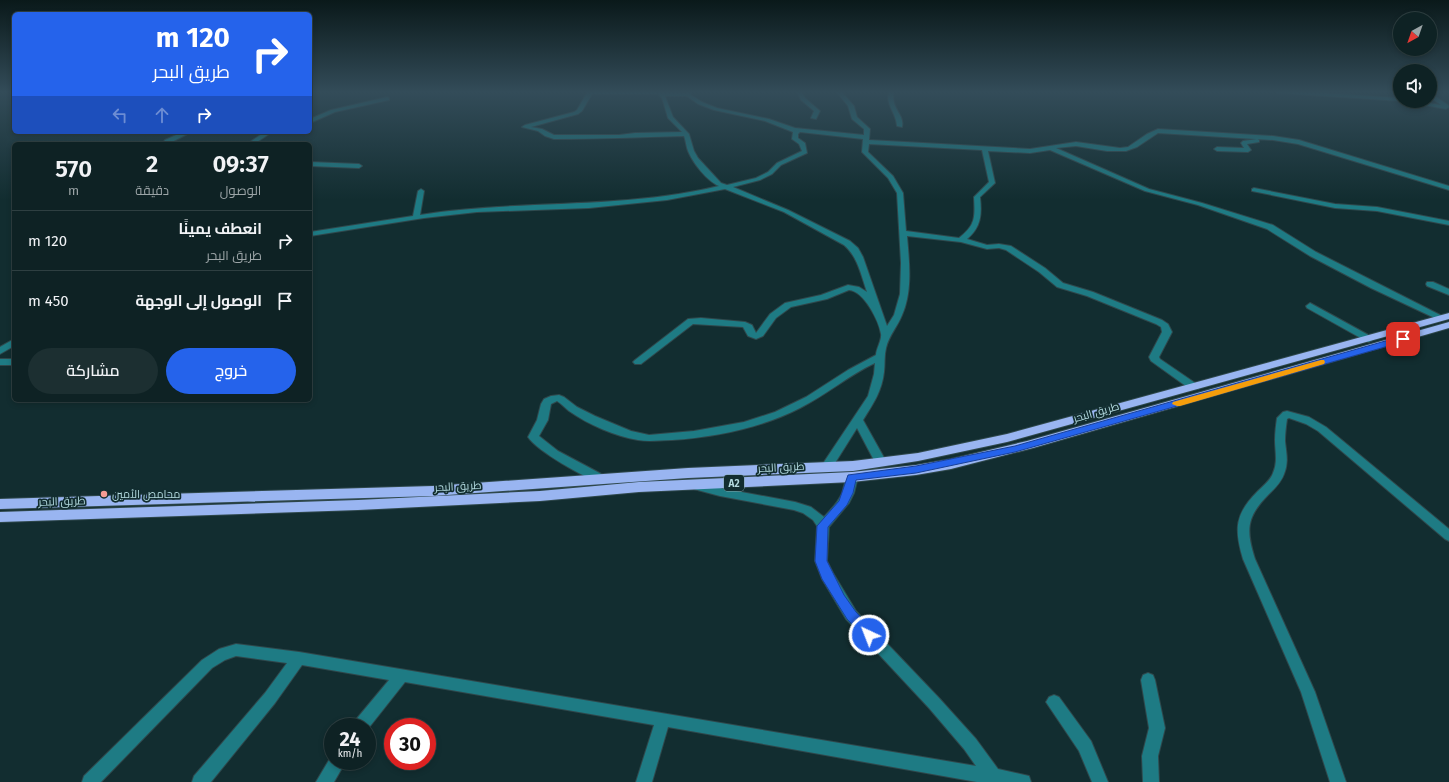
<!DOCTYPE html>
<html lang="ar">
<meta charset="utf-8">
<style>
body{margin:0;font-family:"Fira Sans",Cairo,sans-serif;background:#1c2f31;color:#f1f3f6;direction:rtl;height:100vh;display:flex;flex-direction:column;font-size:15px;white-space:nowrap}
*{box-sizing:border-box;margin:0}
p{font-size:13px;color:#9ba4a6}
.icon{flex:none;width:22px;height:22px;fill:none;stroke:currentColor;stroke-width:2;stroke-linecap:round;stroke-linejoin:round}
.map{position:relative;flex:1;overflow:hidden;direction:ltr}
.details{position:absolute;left:12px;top:142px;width:300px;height:260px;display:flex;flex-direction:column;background:#0e2224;border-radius:6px;box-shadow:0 2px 6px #0003,0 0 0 1px #2e3f41;direction:rtl}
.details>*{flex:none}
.hud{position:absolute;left:12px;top:12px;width:300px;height:122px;border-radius:6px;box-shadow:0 2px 6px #0003,0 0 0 1px #2e3f41;direction:rtl;background:#2563eb;color:#fff;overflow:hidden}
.needle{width:26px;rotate:220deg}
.controls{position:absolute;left:1393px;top:12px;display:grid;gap:8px}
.controls a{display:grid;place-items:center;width:44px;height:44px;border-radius:50%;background:#0e2224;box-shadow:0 2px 6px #0003,0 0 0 1px #2e3f41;font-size:20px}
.speed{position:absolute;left:324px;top:718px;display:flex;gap:8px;font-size:20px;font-weight:700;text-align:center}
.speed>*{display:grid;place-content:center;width:52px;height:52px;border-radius:50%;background:#0e2224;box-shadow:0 2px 6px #0003,0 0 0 1px #2e3f41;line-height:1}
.speed small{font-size:10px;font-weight:400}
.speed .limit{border:6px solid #d22;background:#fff;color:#111}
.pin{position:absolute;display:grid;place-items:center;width:34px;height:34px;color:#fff;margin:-17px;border-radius:8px;box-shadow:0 2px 6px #0006}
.me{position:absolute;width:44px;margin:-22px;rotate:317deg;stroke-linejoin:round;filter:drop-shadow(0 0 3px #0008)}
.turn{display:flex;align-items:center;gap:14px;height:84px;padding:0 16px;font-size:18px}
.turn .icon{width:52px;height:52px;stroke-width:2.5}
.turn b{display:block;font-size:28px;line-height:34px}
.lanes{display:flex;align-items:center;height:38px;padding:0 16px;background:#0003;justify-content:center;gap:20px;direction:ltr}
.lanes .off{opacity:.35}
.eta{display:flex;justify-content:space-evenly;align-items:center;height:68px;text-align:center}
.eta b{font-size:24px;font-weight:600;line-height:28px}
.cta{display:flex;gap:8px;margin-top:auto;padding:8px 16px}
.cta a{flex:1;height:46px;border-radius:24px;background:#2563eb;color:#fff;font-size:16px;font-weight:600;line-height:46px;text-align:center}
.cta a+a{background:#1c2f31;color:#f1f3f6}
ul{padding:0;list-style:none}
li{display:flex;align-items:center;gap:12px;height:60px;padding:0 16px;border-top:1px solid #2e3f41}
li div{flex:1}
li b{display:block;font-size:15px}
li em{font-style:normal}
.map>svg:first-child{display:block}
</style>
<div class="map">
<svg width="1449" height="782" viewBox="0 0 1449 782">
<rect width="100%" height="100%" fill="#122d30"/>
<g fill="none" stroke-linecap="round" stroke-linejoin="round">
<defs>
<path id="minor" d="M588,91H661L662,92L686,93L688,91H692L691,95L702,102L717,108L769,119L795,128L864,135V129L852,119L848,106L836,91H841L854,106L857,117L870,129L869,140L1030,149L1076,142L1120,148L1128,147L1147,134L1158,129L1273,136L1299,140L1449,186V190L1298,144L1273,140L1158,133L1137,147L1126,151H1107L1076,146L1056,148L1149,189L1202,203L1273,225L1316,252L1446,318L1445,320H1439L1371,288L1310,256L1267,229L1198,205L1145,191L1050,150L1030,153L988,151L995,183L980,197C982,215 981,227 967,239L987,245L999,244L1011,246L1045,268L1063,283L1093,292L1162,320L1168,324L1172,332L1159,357L1160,359L1198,385L1199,387L1198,389H1190L1151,361L1149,357L1162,332L1161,327L1156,324L1087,296L1057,287L1039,272L1006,250L999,248L987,249L961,242L907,236C909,261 913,290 902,315C898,326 889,335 886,348C884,356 885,364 884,372C882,391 873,404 863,420L887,463L885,466H877L857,428L830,471H822L820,468L868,396L874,374L875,363C849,375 826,395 800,408C761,428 715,437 672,440C660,440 650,442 638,440C615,436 589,425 569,411C565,408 562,404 557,401L551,404L548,420L539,436L558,451L605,476L607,479L605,482L601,483C585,478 537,451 528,437L537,420L541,404L544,399L551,396L559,395L564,397L577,407L595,416L631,431L649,435L694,431L744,422L775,412L806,397L848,370L876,355C876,349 882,340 881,334C879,321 864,291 849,290L827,299L791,307L776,318L763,336L756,339L748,336L743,327L693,324L641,364H635L633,362L635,360L688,319L701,318L745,322L752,325L756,333L770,314L785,303L821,295L848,285L859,287L867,292C861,275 858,257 844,245L784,212L725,189L667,200L589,208L477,212L424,218L310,236V232L413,216L418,191L421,189L424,191L420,215C519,199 621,210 719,186C707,181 693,163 688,151C686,146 686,141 684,136C641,137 597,139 554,139L545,136L538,131L522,127L525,125L574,112L577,110ZM592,94H658L662,98L668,118L682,132L635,133L619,135H554L542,129L531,127L578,114L582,111ZM665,96H687L698,104L714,110L765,121L793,132L792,139L799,144L802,151L777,163L768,172L756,178L727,185L721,183L698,158L694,151L689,134L673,117ZM800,132L863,139L862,152L888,178L897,193L901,263L900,294L894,315L887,326L863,257L858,248L850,241L788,210L733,187L760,180L772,174L781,165L807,153L805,143L798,138V134ZM869,144L982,150L989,182L974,197C975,217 976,225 959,238L906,231L903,193L893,176L868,152Z
M797,91H801L805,98L820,111L816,119L811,118L814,111L801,100Z
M889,91H894C890,109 905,114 902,127L897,126C896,112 885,105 889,91Z
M1275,91H1295L1400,98V101H1415L1441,105L1430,97V93L1448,105L1449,107L1446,109L1402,101L1278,93Z
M387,97L389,98V100L335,112L310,123V119L331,110Z
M183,132H191L168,144H162L165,140Z
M265,132H272L254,144H247Z
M1257,139L1259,140V142L1247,144L1251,150L1248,152L1217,151L1214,149L1217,147L1244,148L1241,143L1243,141Z
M310,162L359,164L362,166L359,168L310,166Z
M1254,188L1335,204L1377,207L1449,221V225L1377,211L1335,208L1252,191V189Z
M1427,282H1433L1449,289V295L1427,286L1426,284Z
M1310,303L1372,337L1374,339L1369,342L1366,341L1307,308L1306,306Z
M14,339V346L0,354V347Z
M0,359H14V365H0Z
M1287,411L1309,417L1326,427L1449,529V541L1445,539L1318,431L1306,424L1289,418L1287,419C1286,426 1285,433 1285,441C1286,452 1289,462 1284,474C1281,483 1274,489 1268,495C1246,517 1246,531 1255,559L1315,692L1346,782H1330L1301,692L1243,559C1234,529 1235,514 1257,492C1263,486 1270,481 1273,473C1278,462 1275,451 1275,440C1275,432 1276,425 1277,418L1283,412Z
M852,473L856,474L858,477L854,493L849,503L829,527L827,561L833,573L856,611L939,698L976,739L998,769L1029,776L1031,782H977L668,727L652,782H636L654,725L405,682L367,730V727H352L354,722L389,680L302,665L275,703L211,782H192L194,776L265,693L287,663L236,656L225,660L212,668L101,782H82L84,776L202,660L219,649L236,644L299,652L976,766L964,749L929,708L846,619L822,579L815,561L817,526L813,520L803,513L794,510L720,496L690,488L688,485L690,482L694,481L720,488L795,502L811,507L824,517C830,510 838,503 842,493C844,487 845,480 848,474Z
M1148,673L1153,675L1155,680L1165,728L1158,756L1159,782H1143L1142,756L1149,728L1141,680L1143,675Z
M1054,695L1059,697L1091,741L1108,782H1092L1079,751L1046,702L1049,697Z
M332,755L333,761H346L334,782H316Z"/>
<path id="highway" d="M1449,313V319L1007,442L918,461L853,471L688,478L433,496L0,509V499L433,486L688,468L853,461L918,453L1007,434Z
M1449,322V328L1033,448L951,469L916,475L852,482L639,492L540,501L358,510L0,522V512L358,500L540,491L639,482L852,472L916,465L951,459L1027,441Z"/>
</defs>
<!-- minor casing -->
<use href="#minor" stroke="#2f484c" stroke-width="2"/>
<!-- highway casing -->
<use href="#highway" stroke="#2f484c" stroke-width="2"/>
<!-- minor -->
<use href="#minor" fill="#1e7b84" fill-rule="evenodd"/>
<!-- highway -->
<use href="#highway" fill="#99b5f1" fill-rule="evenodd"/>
</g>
<!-- sky -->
<linearGradient id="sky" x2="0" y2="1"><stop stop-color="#0a191a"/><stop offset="0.46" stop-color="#334c59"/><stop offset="1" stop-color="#334c59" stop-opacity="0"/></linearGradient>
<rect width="1449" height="200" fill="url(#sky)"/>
<!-- route -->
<path fill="#2563eb" stroke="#184099" d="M1403,336L1406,337L1407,339L1406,341L1015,452L916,473L856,480L853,493L847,505L828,527L827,561L844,595L856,612L874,631L876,635L874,638L869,640L865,638L847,619L822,579L815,561L817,526L839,501L848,475L916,466L1015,446Z"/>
<!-- slow -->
<path fill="#f59e0b" d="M1321,360H1324L1325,362L1324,364L1180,406H1177L1172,404L1173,402Z"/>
<!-- markers -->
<circle fill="#f59c94" stroke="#122d30" stroke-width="1.5" cx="104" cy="494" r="4"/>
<g text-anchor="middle" stroke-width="3.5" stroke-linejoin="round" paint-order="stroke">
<!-- shield labels -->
<rect fill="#122d30" stroke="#83a6aa" stroke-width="1" x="724" y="475" width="20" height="16" rx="3"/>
<g font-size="10" font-weight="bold" fill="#b3dadf">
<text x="734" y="487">A2</text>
</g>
<!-- street labels -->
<g font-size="11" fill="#b3dadf" stroke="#122d30">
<text transform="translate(1096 412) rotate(-16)" y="4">طريق البحر</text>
<text transform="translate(781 467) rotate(-3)" y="4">طريق البحر</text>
<text transform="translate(458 486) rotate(-3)" y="4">طريق البحر</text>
<text transform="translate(62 501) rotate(-2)" y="4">طريق البحر</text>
</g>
<!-- poi labels -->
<g font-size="11" fill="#b3dadf" stroke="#122d30" text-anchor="start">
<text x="112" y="498">محامص الأمين</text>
</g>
</g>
</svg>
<div class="controls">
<a><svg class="needle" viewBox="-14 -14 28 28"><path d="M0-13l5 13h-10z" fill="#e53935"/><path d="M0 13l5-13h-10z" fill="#9ba4a6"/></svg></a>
<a><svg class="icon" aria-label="sound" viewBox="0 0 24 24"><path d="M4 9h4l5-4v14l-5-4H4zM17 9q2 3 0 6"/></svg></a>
</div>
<div class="speed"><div>24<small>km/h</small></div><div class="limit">30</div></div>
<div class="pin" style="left:1403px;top:339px;background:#d93025"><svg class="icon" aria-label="arrive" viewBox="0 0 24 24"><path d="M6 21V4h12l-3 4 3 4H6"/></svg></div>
<svg class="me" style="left:869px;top:635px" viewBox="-20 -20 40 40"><circle r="17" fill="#2563eb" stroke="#fff" stroke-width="3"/><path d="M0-11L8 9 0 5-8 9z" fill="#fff"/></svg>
<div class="hud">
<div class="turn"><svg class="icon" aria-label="right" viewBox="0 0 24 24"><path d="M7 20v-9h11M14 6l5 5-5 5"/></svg><div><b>120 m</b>طريق البحر</div></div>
<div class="lanes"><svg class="icon off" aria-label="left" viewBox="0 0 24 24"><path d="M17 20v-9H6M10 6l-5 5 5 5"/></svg><svg class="icon off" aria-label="ahead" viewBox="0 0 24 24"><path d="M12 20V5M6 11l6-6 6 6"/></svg><svg class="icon" aria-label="right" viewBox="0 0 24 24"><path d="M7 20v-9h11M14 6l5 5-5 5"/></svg></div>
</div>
<section class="details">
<div class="eta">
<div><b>09:37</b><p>الوصول</p></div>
<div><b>2</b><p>دقيقة</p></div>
<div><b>570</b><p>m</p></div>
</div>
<ul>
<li><svg class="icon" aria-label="right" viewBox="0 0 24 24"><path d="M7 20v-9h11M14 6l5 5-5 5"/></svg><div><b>انعطف يمينًا</b><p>طريق البحر</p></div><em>120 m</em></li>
<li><svg class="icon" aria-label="arrive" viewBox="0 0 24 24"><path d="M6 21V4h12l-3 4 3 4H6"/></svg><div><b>الوصول إلى الوجهة</b></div><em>450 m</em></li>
</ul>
<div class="cta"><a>خروج</a><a>مشاركة</a></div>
</section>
</div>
